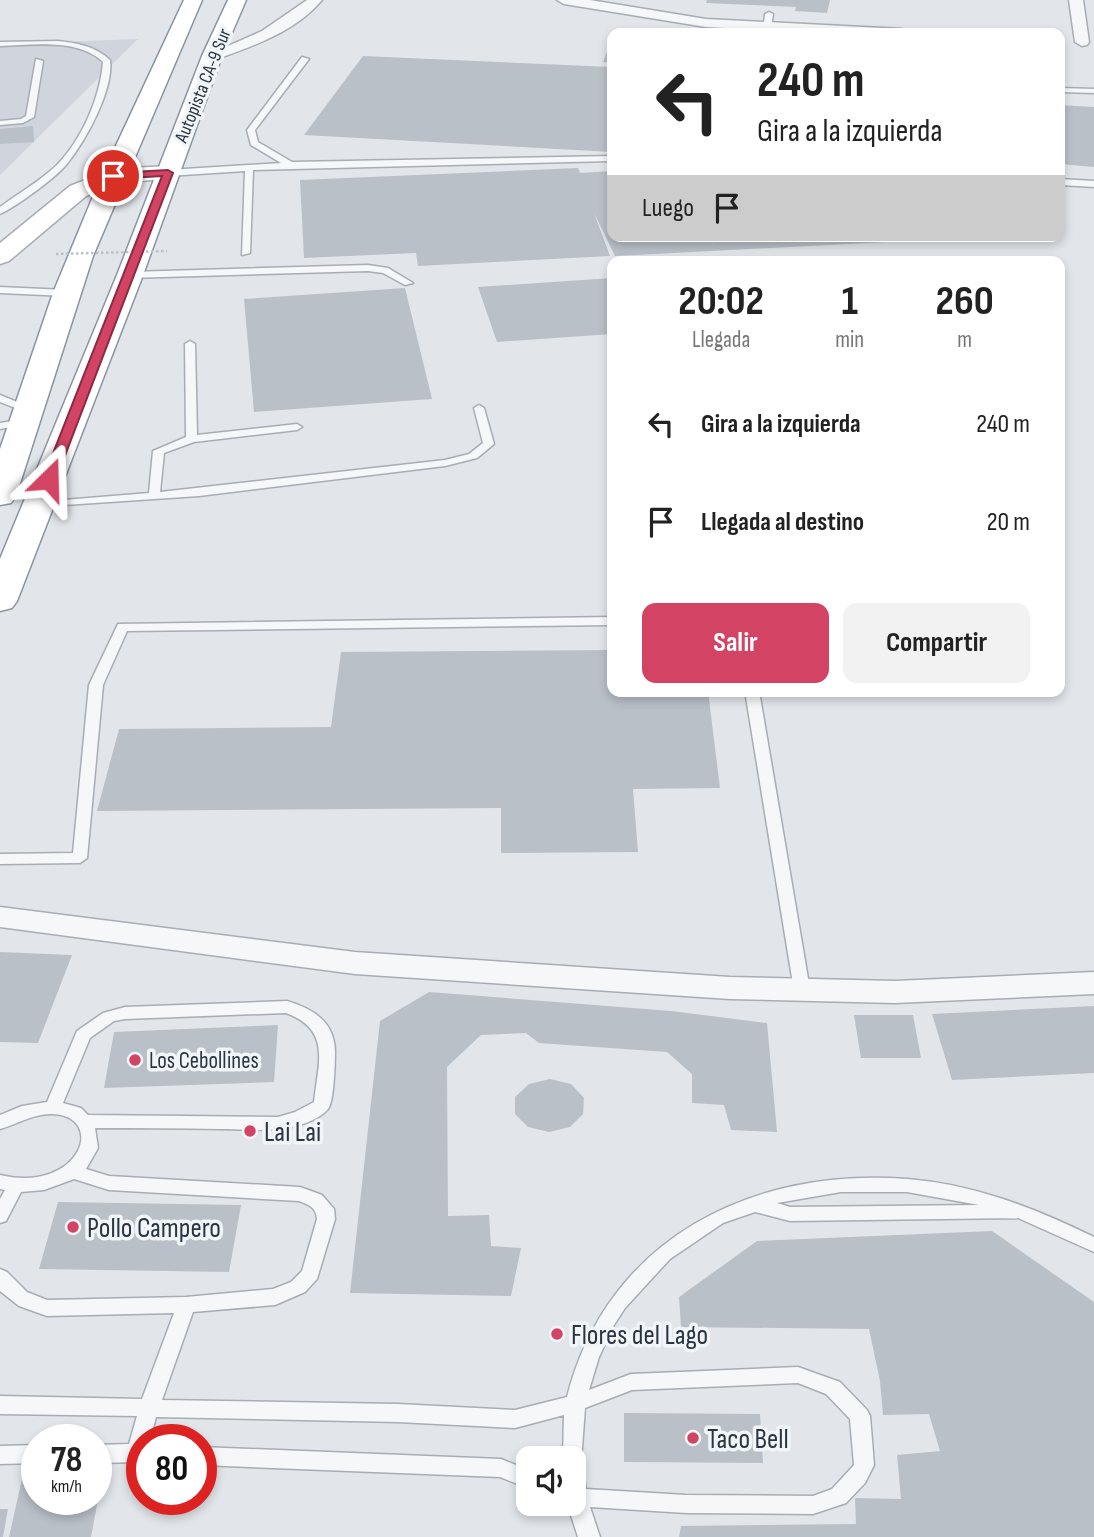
<!DOCTYPE html>
<html lang="es">
<style>
body{margin:0;font-family:"Sofia Sans Condensed",sans-serif;background:#f2f2f2;color:#222;height:100vh;display:flex;flex-direction:column;font-size:26px;white-space:nowrap}
*{box-sizing:border-box;margin:0}
p{font-size:23px;color:#767676}
.icon{flex:none;width:38px;height:38px;fill:none;stroke:currentColor;stroke-width:2;stroke-linecap:round;stroke-linejoin:round}
.map{position:relative;flex:1;overflow:hidden}
.panel{position:absolute;left:607px;top:256px;width:458px;height:441px;display:flex;flex-direction:column;background:#fff;border-radius:14px;box-shadow:0 4px 10px #0003}
.panel>*{flex:none}
.banner{position:absolute;left:607px;top:28px;width:458px;height:214px;border-radius:14px;box-shadow:0 4px 10px #0003;background:#fff;color:#222;overflow:hidden}
.fabs{position:absolute;left:516px;top:1446px;display:grid;gap:14px}
.fabs a{display:grid;place-items:center;width:70px;height:70px;border-radius:14px;background:#fff;box-shadow:0 4px 10px #0003;font-size:35px}
.speed{position:absolute;left:21px;top:1424px;display:flex;gap:14px;font-size:35px;font-weight:700;text-align:center}
.speed>*{display:grid;place-content:center;width:91px;height:91px;border-radius:50%;background:#fff;box-shadow:0 4px 10px #0003;line-height:1}
.speed small{font-size:18px;font-weight:400}
.speed .limit{border:10px solid #d22;background:#fff;color:#111}
.pin{position:absolute;display:grid;place-items:center;width:60px;height:60px;color:#fff;margin:-30px;border:4px solid #fff;border-radius:50%;box-shadow:0 2px 7px #0007}
.me{position:absolute;width:77px;margin:-38px;rotate:22deg;stroke-linejoin:round;filter:drop-shadow(0 0 5px #0008)}
.turn{display:flex;align-items:center;gap:24px;height:147px;padding:0 35px;font-size:32px}
.turn .icon{width:91px;height:91px;stroke-width:2.5}
.turn b{display:block;font-size:49px;line-height:60px}
.then{display:flex;align-items:center;height:66px;padding:0 35px;background:#0003;gap:14px;font-size:26px}
.eta{display:flex;justify-content:space-evenly;align-items:center;height:119px;text-align:center}
.eta b{font-size:42px;font-weight:700;line-height:49px}
.primary-button{display:flex;gap:14px;margin-top:auto;padding:14px 35px}
.primary-button a{flex:1;height:80px;border-radius:14px;background:#d34364;color:#fff;font-size:28px;font-weight:700;line-height:80px;text-align:center}
.primary-button a+a{background:#f2f2f2;color:#222}
ul{padding:0;list-style:none}
li{display:flex;align-items:center;gap:21px;height:98px;padding:0 35px}
li div{flex:1}
li b{display:block;font-size:26px}
li em{font-style:normal}
.map>svg:first-child{display:block}
</style>
<div class="map">
<svg width="1094" height="1537" viewBox="0 0 1094 1537">
<rect width="100%" height="100%" fill="#e2e6eb"/>
<!-- built -->
<path fill="#d0d5dd" d="M138,39L0,175V44Z"/>
<!-- building -->
<path fill="#b9c0c8" d="M707,0H830L827,13L795,11L796,7L706,3Z
M612,39V63L603,62Z
M363,56L612,67V152L304,135Z
M1060,105L1094,107V167L1060,164Z
M33,126L34,142L0,144V129Z
M578,168L580,173L612,171V236H709L713,245L710,236H902L906,241L615,256L594,213L610,256L418,266L416,253L304,258L300,180Z
M612,278V334L497,342L478,287Z
M405,288L432,399L254,412L244,299Z
M612,650V691H708L720,788L633,789L638,852L501,853V808L97,811L119,729L331,727L341,652Z
M0,952L72,955L38,1043L0,1042Z
M429,992L671,1011L767,1023L777,1132L731,1130L724,1105L692,1103V1074L667,1052L539,1043L526,1033L481,1035L447,1067L448,1216L489,1215L491,1246L521,1248L511,1296L350,1293L380,1021Z
M1094,1006V1073L952,1080L932,1014Z
M854,1015H913L921,1058H861Z
M278,1025L274,1082L104,1088L114,1032Z
M550,1079L571,1084L584,1098L583,1114L570,1127L549,1132L528,1127L515,1114V1097L529,1084Z
M58,1202L241,1205L229,1272L39,1269Z
M992,1231L1094,1302V1537H679L681,1526L856,1524L855,1498L901,1499L897,1455L940,1451L929,1414L883,1415L880,1381L869,1329L681,1327L679,1297L757,1241Z
M624,1413L760,1414L763,1463L624,1462Z
M96,1478H102L91,1537H9L22,1479H37V1500H96Z
M0,1509H8L3,1537H0Z"/>
<g fill="none" stroke-linecap="round" stroke-linejoin="round">
<defs>
<path id="service" d="M769,12L773,14L770,33H763L765,14Z
M58,41C77,43 95,46 110,60C114,90 85,142 66,165C54,179 17,206 0,214V207C19,193 40,181 57,165C82,139 100,98 103,62C78,38 33,45 0,46V42Z
M302,57L309,59L255,130L258,142L292,162L612,156V161L253,170L250,253L242,255L245,171L168,176L164,173L168,170L281,163L251,145L247,130Z
M36,59L43,61L34,117L23,123L0,125V121L21,119L26,116Z
M1060,88L1094,89V93L1060,92Z
M1060,179L1094,181V187L1060,185Z
M368,265L388,268L413,283L405,285L383,273L368,271L130,278L125,275L130,272Z
M0,287L66,290L71,293L66,296L0,293Z
M190,341L195,344L197,435L297,424L302,427L297,430L194,442L164,453L160,492L445,460L469,454L483,443L474,408L479,405L484,408L494,444L477,458L445,466L199,496L35,507V503L39,502L149,493L153,451L186,437L185,344Z
M0,395L32,408L33,410L28,413L0,402Z
M24,419L29,422L28,424L0,429V423Z
M612,617V625L127,631L103,685L87,858L80,863L0,864V854L73,853L89,685L118,624Z
M745,691H759L810,990L808,994H796L794,990Z
M287,1001C313,1009 334,1021 335,1051C335,1061 334,1102 328,1109C318,1121 294,1128 279,1129C259,1131 239,1129 219,1129C178,1128 137,1128 95,1128L98,1148L86,1169L109,1176L300,1187L322,1195L334,1209L335,1219L317,1279L305,1292L275,1305L193,1312L162,1400L398,1404L515,1410L567,1397C607,1239 752,1167 907,1179C973,1184 1035,1208 1094,1237V1252L1018,1218L790,1221L755,1212L723,1223L670,1259L625,1308L614,1325L599,1357L589,1390L631,1374L798,1367L840,1382L867,1410L870,1416L874,1465L865,1483L846,1503L813,1514L686,1513L590,1507L600,1537H578L567,1503H574V1458H563L564,1415L515,1428L398,1422L156,1417L150,1440H142V1462L96,1463V1445L129,1444L137,1416L0,1414V1396L142,1399L174,1313L47,1316L19,1306L0,1291V1269L7,1272L27,1292L47,1300L186,1297L273,1289L291,1282L302,1271L317,1219C316,1207 309,1205 299,1201L109,1190L74,1179L44,1190L21,1192L6,1221L0,1223V1199L5,1190L0,1189V1175C81,1194 108,1115 51,1114C32,1114 18,1124 0,1129V1115L22,1106L47,1102L77,1031L103,1013L125,1007ZM286,1013C332,1030 318,1063 314,1102L295,1112L278,1117L88,1115L81,1108L63,1103L90,1038L114,1021L125,1019ZM841,1192H907L979,1205L790,1207L777,1203ZM798,1383L826,1394L850,1419L854,1465L832,1489L813,1496L686,1495L586,1489L581,1462L585,1408L632,1390Z
M37,1445V1463L0,1464V1446Z
M201,1447L501,1459L528,1470V1488L500,1477L201,1465Z"/>
<path id="minor" d="M307,0H322C296,31 254,46 217,59L212,60L205,56L262,31Z
M557,0H590L706,19L902,29L909,33H823L706,27L564,4Z
M1069,0H1083L1089,42L1087,45L1082,46L1075,42Z
M0,907L355,952L730,977L895,981L1094,972V994L895,1003L730,999L355,974L0,927Z"/>
<path id="secondary" d="M168,166L176,168L180,173L176,178L117,183L86,196L9,261L0,264V243L70,186L113,169Z"/>
<path id="trunk" d="M184,0H202L93,256L16,496L11,503L0,505V449L53,293L99,182Z
M228,0H246L222,56L143,275L17,601L12,608L0,611V559L117,275L202,56Z"/>
</defs>
<!-- service casing -->
<use href="#service" stroke="#a7adb5" stroke-width="3"/>
<!-- minor casing -->
<use href="#minor" stroke="#a7adb5" stroke-width="3"/>
<!-- secondary casing -->
<use href="#secondary" stroke="#a7adb5" stroke-width="3"/>
<!-- trunk casing -->
<use href="#trunk" stroke="#8994a2" stroke-width="3"/>
<!-- service -->
<use href="#service" fill="#f5f7f9" fill-rule="evenodd"/>
<!-- minor -->
<use href="#minor" fill="#f5f7f9" fill-rule="evenodd"/>
<!-- secondary -->
<use href="#secondary" fill="#fff" fill-rule="evenodd"/>
<!-- trunk -->
<use href="#trunk" fill="#fff" fill-rule="evenodd"/>
<!-- path-bridge -->
<path stroke="#bcc1c6" stroke-width="2.5" stroke-dasharray="2.5 2.5" stroke-linecap="butt" d="M56,254L167,251"/>
</g>
<!-- route -->
<path fill="#d34364" stroke="#892c41" stroke-width="2" d="M168,170L173,173L56,479L49,483L45,482L43,479L162,176L113,179L108,176L113,173Z"/>
<!-- markers -->
<g fill="#d34364" stroke="#f2f5f8" stroke-width="2.5">
<circle cx="135" cy="1060" r="7"/>
<circle cx="250" cy="1131" r="7"/>
<circle cx="73" cy="1227" r="7"/>
<circle cx="557" cy="1334" r="7"/>
<circle cx="693" cy="1438" r="7"/>
</g>
<g text-anchor="middle" stroke-width="7" stroke-linejoin="round" paint-order="stroke">
<!-- far-street labels -->
<g font-size="19" fill="#293543" stroke="#f2f5f8">
<text transform="translate(202 85) rotate(-68)" y="7">Autopista CA-9 Sur</text>
</g>
<!-- poi labels -->
<g font-size="23" fill="#293543" stroke="#f2f5f8" text-anchor="start">
<text x="149" y="1068">Los Cebollines</text>
</g>
<!-- near-poi labels -->
<g font-size="28" fill="#293543" stroke="#f2f5f8" text-anchor="start">
<text x="264" y="1141">Lai Lai</text>
<text x="87" y="1237">Pollo Campero</text>
<text x="571" y="1344">Flores del Lago</text>
<text x="707" y="1448">Taco Bell</text>
</g>
</g>
</svg>
<div class="fabs">
<a><svg class="icon" aria-label="sound" viewBox="0 0 24 24"><path d="M4 9h4l5-4v14l-5-4H4zM17 9q2 3 0 6"/></svg></a>
</div>
<div class="speed"><div>78<small>km/h</small></div><div class="limit">80</div></div>
<div class="pin" style="left:113px;top:176px;background:#d93025"><svg class="icon" aria-label="arrive" viewBox="0 0 24 24"><path d="M6 21V4h12l-3 4 3 4H6"/></svg></div>
<svg class="me" style="left:49px;top:479px" viewBox="-20 -20 40 40"><path d="M0-17L14 15 0 8-14 15z" fill="#d34364" stroke="#fff" stroke-width="4"/></svg>
<div class="banner">
<div class="turn"><svg class="icon" aria-label="left" viewBox="0 0 24 24"><path d="M17 20v-9H6M10 6l-5 5 5 5"/></svg><div><b>240 m</b>Gira a la izquierda</div></div>
<div class="then">Luego<svg class="icon" aria-label="arrive" viewBox="0 0 24 24"><path d="M6 21V4h12l-3 4 3 4H6"/></svg></div>
</div>
<section class="panel">
<div class="eta">
<div><b>20:02</b><p>Llegada</p></div>
<div><b>1</b><p>min</p></div>
<div><b>260</b><p>m</p></div>
</div>
<ul>
<li><svg class="icon" aria-label="left" viewBox="0 0 24 24"><path d="M17 20v-9H6M10 6l-5 5 5 5"/></svg><div><b>Gira a la izquierda</b></div><em>240 m</em></li>
<li><svg class="icon" aria-label="arrive" viewBox="0 0 24 24"><path d="M6 21V4h12l-3 4 3 4H6"/></svg><div><b>Llegada al destino</b></div><em>20 m</em></li>
</ul>
<div class="primary-button"><a>Salir</a><a>Compartir</a></div>
</section>
</div>
